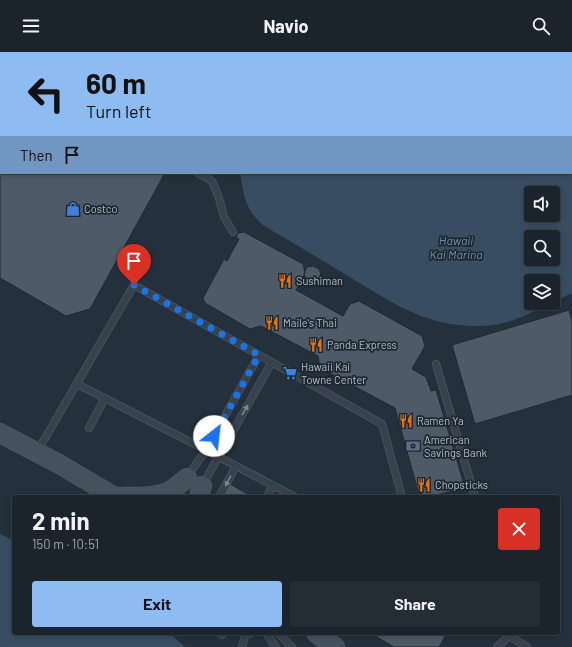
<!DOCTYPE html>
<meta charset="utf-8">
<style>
body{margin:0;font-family:Barlow,sans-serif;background:#242c34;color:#f1f3f6;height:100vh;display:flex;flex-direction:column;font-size:15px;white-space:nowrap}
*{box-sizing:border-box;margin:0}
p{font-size:13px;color:#a0a4a9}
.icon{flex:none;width:22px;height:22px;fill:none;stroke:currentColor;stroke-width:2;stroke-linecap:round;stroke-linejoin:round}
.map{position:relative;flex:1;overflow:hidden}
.sheet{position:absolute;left:12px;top:443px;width:548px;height:140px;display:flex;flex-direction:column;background:#1b242c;border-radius:4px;box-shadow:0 2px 6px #0003,0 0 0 1px #394148}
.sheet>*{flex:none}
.guide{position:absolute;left:0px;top:0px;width:572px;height:122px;box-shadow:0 2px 6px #0003,0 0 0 1px #394148;background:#8ebcf2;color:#111;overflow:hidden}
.fabs{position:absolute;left:524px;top:134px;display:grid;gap:8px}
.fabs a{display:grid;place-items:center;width:36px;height:36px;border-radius:4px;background:#1b242c;box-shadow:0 2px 6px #0003,0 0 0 1px #394148;font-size:20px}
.pin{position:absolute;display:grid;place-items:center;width:34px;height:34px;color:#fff;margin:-41px -17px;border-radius:50% 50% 50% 0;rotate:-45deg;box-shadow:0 0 4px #0007}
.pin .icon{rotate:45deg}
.me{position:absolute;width:44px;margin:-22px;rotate:29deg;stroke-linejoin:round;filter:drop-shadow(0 0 3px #0008)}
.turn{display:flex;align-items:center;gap:14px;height:84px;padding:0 20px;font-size:18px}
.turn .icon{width:52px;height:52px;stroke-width:2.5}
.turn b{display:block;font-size:28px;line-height:34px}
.then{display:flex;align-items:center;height:38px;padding:0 20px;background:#0003;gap:8px;font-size:15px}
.round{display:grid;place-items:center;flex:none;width:42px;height:42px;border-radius:4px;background:#242c34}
.overview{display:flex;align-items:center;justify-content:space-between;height:68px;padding:0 20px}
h1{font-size:24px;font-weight:700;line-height:30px}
.cta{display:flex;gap:8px;margin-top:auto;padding:8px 20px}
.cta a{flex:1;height:46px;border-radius:4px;background:#8ebcf2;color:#111;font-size:16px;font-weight:700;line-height:46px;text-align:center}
.cta a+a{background:#242c34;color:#f1f3f6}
header{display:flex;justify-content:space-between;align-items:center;height:52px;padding:0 20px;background:#1b242c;font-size:18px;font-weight:700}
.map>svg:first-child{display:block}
</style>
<header><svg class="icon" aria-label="menu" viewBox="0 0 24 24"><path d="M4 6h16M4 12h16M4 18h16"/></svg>Navio<svg class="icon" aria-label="search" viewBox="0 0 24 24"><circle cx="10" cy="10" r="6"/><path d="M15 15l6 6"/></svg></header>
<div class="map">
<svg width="572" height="595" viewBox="0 0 572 595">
<rect width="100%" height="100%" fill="#24303b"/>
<!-- water -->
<path fill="#394d62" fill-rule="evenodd" d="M0,0H489L488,1H1V19L0,20Z
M571,99H572V241L553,250V229H531V251H551C535,259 520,267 503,271C493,274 481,274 470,274C421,272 388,248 348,224C320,207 292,190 264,174C245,158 244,144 240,121H571ZM531,141H553V163H531ZM531,185H553V207H531Z
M0,482L14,489V581H168L174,585L185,595H0Z"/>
<!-- building -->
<path fill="#4e5a67" stroke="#1f2933" d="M1,47V121H165L90,257L66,264L0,226V48Z
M244,180L303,212L305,221L296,238L343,264L350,252L359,249L422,284L425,294L412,317L426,325L431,339L436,338L463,429L457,438L427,445L418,439L395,356L320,316L318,304L261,274L250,277L205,251L203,246L224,207L227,209L239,187L236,186L238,181Z
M313,214L319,217L321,222L318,229L312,231L306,228L304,221L307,215Z
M569,258L572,269V343L475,372L452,293Z
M230,432L253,445H223Z
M370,581H447L439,595H394Z"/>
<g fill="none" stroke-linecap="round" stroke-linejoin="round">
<defs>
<path id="service" d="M198,121L212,129L219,146L224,165L233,180
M436,312L475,445
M77,332L206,398L295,445
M89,376L105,346
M37,400L134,233L382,372L402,445
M187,425L206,398L259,303
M202,434L272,310
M219,445L236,414
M267,445L273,433
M219,581L222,583L223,581
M266,581L276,595
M278,581L292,595
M509,584L527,595
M242,595L245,584L251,581
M497,595L509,584V581"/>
<path id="secondary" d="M0,381L59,412L115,445
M114,445C132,444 153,447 170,439C176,435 182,430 187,426
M199,445L202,434
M316,581L335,595"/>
</defs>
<!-- service casing -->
<use href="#service" stroke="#56606a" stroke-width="8"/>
<!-- secondary casing -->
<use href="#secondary" stroke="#56606a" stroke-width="20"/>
<!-- service -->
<use href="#service" stroke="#38424c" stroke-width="7"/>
<!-- secondary -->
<use href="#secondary" stroke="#46515e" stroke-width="19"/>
</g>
<!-- one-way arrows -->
<defs><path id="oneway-solid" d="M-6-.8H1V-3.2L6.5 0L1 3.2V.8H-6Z"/></defs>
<g fill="#7c8690">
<use href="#oneway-solid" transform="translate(245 358) rotate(-60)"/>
<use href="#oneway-solid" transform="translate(228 429) rotate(118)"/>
</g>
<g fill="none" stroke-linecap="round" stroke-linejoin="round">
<!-- route -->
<path stroke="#1a73e8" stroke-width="7" stroke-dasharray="0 12.6" d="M134,233L259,303L214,384"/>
</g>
<!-- icons -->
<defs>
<symbol id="shop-bare" viewBox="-9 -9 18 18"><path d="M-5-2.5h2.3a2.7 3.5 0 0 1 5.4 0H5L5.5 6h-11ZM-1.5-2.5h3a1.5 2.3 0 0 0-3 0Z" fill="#3f7fe0" stroke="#1d2730" stroke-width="2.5" paint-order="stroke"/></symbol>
<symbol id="restaurant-bare" viewBox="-9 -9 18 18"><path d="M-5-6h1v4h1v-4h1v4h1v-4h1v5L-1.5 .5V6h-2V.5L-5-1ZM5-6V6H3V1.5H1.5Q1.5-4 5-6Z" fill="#e8710a" stroke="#1d2730" stroke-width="2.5" paint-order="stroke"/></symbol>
<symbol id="supermarket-bare" viewBox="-9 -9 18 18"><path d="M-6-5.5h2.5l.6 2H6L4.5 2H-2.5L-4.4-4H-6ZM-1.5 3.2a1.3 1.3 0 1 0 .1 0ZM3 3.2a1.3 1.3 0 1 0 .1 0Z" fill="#3f7fe0" stroke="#1d2730" stroke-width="2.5" paint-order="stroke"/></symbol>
<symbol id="bank-bare" viewBox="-9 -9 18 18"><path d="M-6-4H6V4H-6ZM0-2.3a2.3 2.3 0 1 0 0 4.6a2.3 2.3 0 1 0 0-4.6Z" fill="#5c6f8a" stroke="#1d2730" stroke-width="2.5" paint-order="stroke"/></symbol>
</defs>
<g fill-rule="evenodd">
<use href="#shop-bare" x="63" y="147" width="20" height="20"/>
<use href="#restaurant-bare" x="275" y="219" width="20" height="20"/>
<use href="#restaurant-bare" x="262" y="261" width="20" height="20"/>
<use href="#restaurant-bare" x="306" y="283" width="20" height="20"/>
<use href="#supermarket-bare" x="280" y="311" width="20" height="20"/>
<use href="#restaurant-bare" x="396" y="359" width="20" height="20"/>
<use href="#bank-bare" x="403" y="384" width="20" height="20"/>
<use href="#restaurant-bare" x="414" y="423" width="20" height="20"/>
</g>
<g text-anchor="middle" stroke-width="3.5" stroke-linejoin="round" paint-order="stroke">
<!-- poi labels -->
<g font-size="11" fill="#b4bdc7" stroke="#1d2730" text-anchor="start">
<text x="84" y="161">Costco</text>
<text x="296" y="233">Sushiman</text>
<text x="283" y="275">Maile's Thai</text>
<text x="327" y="297">Panda Express</text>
<text x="301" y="319">Hawaii Kai<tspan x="301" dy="13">Towne Center</tspan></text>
<text x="417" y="373">Ramen Ya</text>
<text x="424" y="392">American<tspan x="424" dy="13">Savings Bank</tspan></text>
<text x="435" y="437">Chopsticks</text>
</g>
<!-- water labels -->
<g font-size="12" font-style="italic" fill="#7690a9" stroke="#1d2730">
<text x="456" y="193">Hawaii<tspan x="456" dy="14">Kai Marina</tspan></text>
</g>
</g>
</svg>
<div class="fabs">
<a><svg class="icon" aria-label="sound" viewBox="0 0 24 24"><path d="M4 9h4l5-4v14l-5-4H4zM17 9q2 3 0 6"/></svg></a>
<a><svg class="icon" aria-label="search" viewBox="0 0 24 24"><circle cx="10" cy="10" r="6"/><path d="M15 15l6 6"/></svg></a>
<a><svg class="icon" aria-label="layers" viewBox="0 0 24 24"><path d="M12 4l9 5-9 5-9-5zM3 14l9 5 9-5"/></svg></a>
</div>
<div class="pin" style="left:134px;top:233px;background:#d93025"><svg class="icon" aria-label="arrive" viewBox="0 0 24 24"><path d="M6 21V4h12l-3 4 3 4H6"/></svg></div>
<svg class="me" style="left:214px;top:384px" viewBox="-20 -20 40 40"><circle r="19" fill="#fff"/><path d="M0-13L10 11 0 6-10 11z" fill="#1a73e8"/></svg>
<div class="guide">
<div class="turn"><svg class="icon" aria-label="left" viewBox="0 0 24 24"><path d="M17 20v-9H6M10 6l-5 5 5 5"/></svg><div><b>60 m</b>Turn left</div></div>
<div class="then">Then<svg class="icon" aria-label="arrive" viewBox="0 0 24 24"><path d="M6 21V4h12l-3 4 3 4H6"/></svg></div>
</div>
<section class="sheet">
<div class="overview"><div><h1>2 min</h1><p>150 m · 10:51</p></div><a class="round" style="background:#d93025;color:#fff"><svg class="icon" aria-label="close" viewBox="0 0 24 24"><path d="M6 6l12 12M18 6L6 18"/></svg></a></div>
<div class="cta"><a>Exit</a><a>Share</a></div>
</section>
</div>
